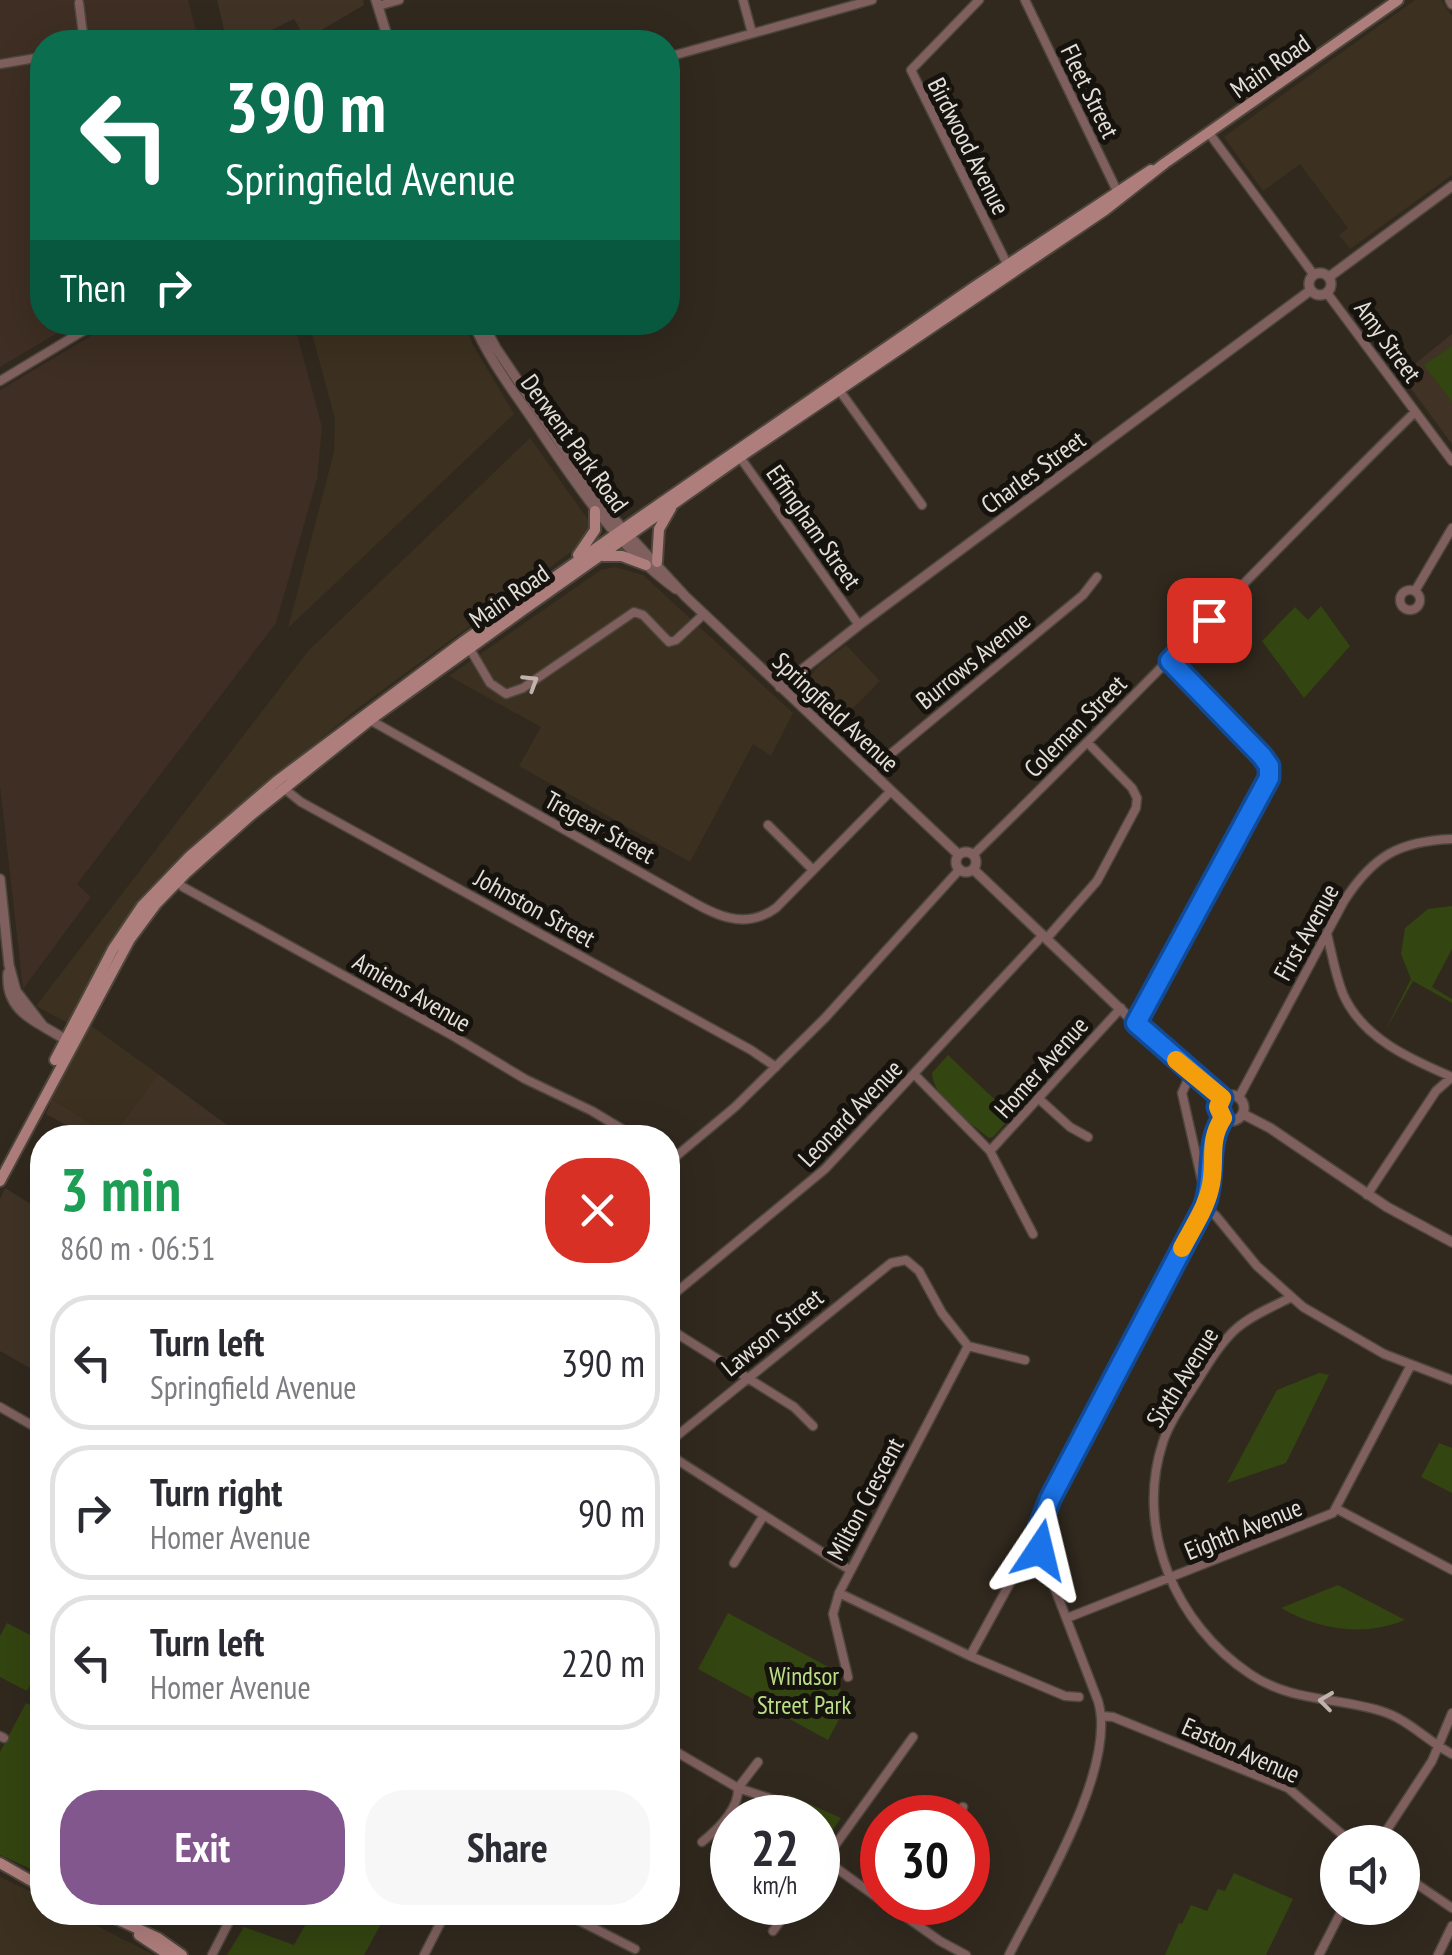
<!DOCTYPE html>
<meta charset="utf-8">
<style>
body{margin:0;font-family:"PT Sans Narrow",sans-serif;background:#f7f7f7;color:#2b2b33;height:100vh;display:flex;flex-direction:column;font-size:38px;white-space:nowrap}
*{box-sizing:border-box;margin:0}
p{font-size:32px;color:#7c7c81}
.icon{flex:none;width:55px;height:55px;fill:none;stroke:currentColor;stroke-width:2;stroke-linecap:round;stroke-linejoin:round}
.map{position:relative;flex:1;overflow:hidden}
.sheet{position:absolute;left:30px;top:1125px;width:650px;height:800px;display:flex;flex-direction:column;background:#fff;border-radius:40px;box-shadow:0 10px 40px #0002}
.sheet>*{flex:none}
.hud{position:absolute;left:30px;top:30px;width:650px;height:305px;border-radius:40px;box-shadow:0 10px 40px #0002;background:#0b6e4f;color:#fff;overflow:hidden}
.controls{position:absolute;left:1320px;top:1825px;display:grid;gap:20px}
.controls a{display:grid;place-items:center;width:100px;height:100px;border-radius:50%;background:#fff;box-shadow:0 10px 40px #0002;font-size:50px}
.speed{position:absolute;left:710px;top:1795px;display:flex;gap:20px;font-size:50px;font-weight:700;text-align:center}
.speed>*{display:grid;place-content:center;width:130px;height:130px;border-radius:50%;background:#fff;box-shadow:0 10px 40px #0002;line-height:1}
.speed small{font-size:25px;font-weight:400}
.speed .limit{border:15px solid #d22;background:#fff;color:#111}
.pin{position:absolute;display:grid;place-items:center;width:85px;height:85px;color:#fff;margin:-42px;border-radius:20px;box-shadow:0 5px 15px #0006}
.me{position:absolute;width:110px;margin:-55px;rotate:10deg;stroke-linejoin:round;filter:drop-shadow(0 0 8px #0008)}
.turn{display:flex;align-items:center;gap:35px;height:210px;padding:0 30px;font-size:45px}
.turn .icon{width:130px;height:130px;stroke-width:2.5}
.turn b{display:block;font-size:70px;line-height:85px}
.then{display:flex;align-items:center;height:95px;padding:0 30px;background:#0003;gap:20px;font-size:38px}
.round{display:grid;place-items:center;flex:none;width:105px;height:105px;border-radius:40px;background:#f7f7f7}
.head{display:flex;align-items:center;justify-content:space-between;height:170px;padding:0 30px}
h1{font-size:60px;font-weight:800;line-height:75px;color:#1e9e55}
.primary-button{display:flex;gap:20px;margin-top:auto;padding:20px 30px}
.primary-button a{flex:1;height:115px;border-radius:40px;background:#82578d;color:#fff;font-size:40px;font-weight:800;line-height:115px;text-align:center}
.primary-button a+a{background:#f7f7f7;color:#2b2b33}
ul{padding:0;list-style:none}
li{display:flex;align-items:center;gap:30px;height:135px;margin:0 20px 15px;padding:0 10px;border:5px solid #e1e1e2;border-radius:40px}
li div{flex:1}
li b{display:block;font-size:38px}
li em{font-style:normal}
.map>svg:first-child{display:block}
</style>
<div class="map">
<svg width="1452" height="1955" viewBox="0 0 1452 1955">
<rect width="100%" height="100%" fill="#31291e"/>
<!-- built -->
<path fill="#3c3120" d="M1415,0H1441L1452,16V175L1350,249L1339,235L1348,228L1300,164L1263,191L1224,137Z
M309,323H465L472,343L514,414L288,628L334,452L335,419Z
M530,438L591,524L579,546L354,711L171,867L113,936L68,1023L36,1006L309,650Z
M615,567L643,575L793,713L771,756L753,744L690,862L519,766L541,727L449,676L601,570Z
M846,645L880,681L836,725L801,690L819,665Z
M90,1025L158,1074L112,1137L52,1099Z
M0,1877L42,1897V1912L72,1913L154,1955H0Z"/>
<!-- industrial -->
<path fill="#3e2e23" d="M0,0H188L199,42H42V322L74,323L0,367Z
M113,323H294L322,427L317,479L276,623L77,884L91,897L23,989L0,786V390Z"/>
<!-- education -->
<path fill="#403326" d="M217,0H363L364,5L306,39L294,19L247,42H227Z
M1452,334V444L1401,375Z
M158,1074L243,1137H88L46,1114L52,1099L112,1137Z
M5,1188L42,1211V1375L0,1351V1199Z"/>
<!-- green -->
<path fill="#334510" d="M1452,346V402L1424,365Z
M1321,606L1350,646L1304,698L1262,641L1295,607L1308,620Z
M1452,906V949L1432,987L1452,999V1003L1413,981L1385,1031L1411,979L1401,954L1405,928L1428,909Z
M948,1055L1012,1116L993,1137L989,1138C970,1122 933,1099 932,1073Z
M171,1128H188L210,1137H154Z
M1319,1373L1329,1375L1286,1463L1227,1483L1277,1390Z
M1439,1443L1452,1448V1493L1421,1477Z
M1338,1585L1405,1620C1363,1637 1319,1630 1281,1608Z
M728,1613L836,1671L845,1708L828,1740L698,1669Z
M7,1623L42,1641V1661L27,1691L0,1677V1636Z
M26,1703L42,1710V1874L0,1855V1752Z
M787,1794L841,1818L828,1837L818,1831V1818L793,1817L778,1810L786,1801Z
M1234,1873L1293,1899L1266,1955H1165L1179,1923L1182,1924L1191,1905L1207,1911L1218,1889L1225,1891Z
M381,1912L386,1915L364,1955H227L244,1927L294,1945L312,1913Z"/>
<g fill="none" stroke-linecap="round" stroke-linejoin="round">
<defs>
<path id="minor" d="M743,0L752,33
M979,0L911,70L1009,268
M1025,0L1119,195
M79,3L84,42
M378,6L399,0
M668,57L872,0
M0,64L42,57
M1209,133L1314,275
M1327,293L1452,461
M0,381L98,322
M837,387L922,505
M737,453L859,625
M1400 600a10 10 0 1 1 20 0a10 10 0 1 1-20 0Z
M1415,591L1452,528
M467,644L490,683L506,694L523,688L634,612L643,615L669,642L676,640L704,614
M370,720L675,892C708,910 740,934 776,908L891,791
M870,771L1083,595L1097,577
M281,786L301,802L751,1050L776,1067
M768,825L813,870
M973,855C1123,710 1266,558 1415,412
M175,879L183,887L455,1037L525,1079L592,1111L637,1138
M1327,934C1332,954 1335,974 1343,994C1362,1038 1410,1059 1452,1077
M1047,938L1097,881L1136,808L1137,798L1132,788L1088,743
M1135,1023L1270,772L1263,756L1169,661
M1191,1073L1182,1093L1202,1181
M915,1075L990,1151L1033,1234
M1239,1097L1344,901C1373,856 1399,841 1452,839
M1038,1098L1070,1127L1088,1137
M990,1151L1121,1008
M668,1163L735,1107L825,1018L960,869
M1367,1195L1436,1091L1452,1077
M1204,1207L1216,1216L1257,1266L1303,1307L1384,1354L1452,1380
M1290,1298C1272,1307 1252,1315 1237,1328C1220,1343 1208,1364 1196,1383C1184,1402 1170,1421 1163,1442C1134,1529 1176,1625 1250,1674C1291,1702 1336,1697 1381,1711C1408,1719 1427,1741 1452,1754
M668,1299L825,1169L1043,935
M668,1328L794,1407L813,1426
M968,1346L1025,1360
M0,1407L42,1431
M668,1443L891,1263L906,1260L919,1271L942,1313L968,1346L839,1593L833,1614L848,1677
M668,1454L850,1570
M1337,1509L1452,1570
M734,1563L764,1515
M839,1593L970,1656L1065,1696L1079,1697
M1067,1618L1333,1513L1411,1365
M970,1656L1021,1563L1029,1554L1040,1550L1038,1528L1051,1499L1204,1207C1216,1177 1205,1145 1223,1118
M1102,1716L1113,1717L1288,1788L1351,1842
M0,1736L4,1738
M668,1747L738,1788L778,1801
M738,1788L758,1762
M958,1818L963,1807
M702,1842C718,1829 739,1809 738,1788
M1379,1842L1432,1761L1452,1713
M825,1860L882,1901
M818,1869L913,1737
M1402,1874L1452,1908
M885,1902L940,1941L966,1955
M562,1912L635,1949
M909,1919L917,1902
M773,1931L794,1902
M212,1955L234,1912
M424,1955L446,1912
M1009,1955C1039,1895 1118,1767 1098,1701L1040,1550
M1319,1955L1343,1908
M1438,1955L1452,1926"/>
<path id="tertiary" d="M376,0L389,42
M1450,0L1452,4
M1309 284a11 11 0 1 1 22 0a11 11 0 1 1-22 0Z
M1329,277L1452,186
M473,322C488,358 512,389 533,420C575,482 615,545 676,589
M482,322L496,348L602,506L686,597L959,855
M780,687L859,625L1311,290
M956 862a10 10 0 1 1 20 0a10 10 0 1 1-20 0Z
M973,869L1135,1023L1222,1099
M0,879L9,965L16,991L43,1026
M8,973C5,1013 37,1021 66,1040
M1218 1108a13 13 0 1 1 26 0a13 13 0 1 1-26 0Z
M1243,1114L1270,1128L1387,1207L1452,1242"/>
<path id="secondary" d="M578,555L595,530V511
M603,556H622L646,565
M657,562L659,529L671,508
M55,1060L113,949L142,906L190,856L277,781L464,641L616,534L974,287L1151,170
M0,1181L130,939L156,904L186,873L251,815L370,720L523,610L740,457L1105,210L1165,163L1398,0
M0,1863L42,1887
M101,1912L158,1938L182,1955
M139,1935L169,1955"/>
</defs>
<!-- minor casing -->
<use href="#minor" stroke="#4d463c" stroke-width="11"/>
<!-- tertiary casing -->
<use href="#tertiary" stroke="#4d463c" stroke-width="12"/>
<!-- secondary casing -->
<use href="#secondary" stroke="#4d463c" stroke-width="14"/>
<!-- minor -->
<use href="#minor" stroke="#7f605f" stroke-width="8"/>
<!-- tertiary -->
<use href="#tertiary" stroke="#7f605f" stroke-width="9"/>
<!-- secondary -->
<use href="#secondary" stroke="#ae7e7c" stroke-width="10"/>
</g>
<!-- one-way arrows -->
<defs><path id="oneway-chevron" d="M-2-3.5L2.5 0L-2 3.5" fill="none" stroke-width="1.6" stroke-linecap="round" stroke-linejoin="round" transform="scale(2.5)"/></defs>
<g stroke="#c0b3ae">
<use href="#oneway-chevron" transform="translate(531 682) rotate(-32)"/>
<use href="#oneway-chevron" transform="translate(1326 1701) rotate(-173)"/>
</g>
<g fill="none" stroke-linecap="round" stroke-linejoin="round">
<defs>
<path id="route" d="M1040,1550L1037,1533L1050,1499L1204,1207C1216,1177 1205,1145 1223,1118L1218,1107L1222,1098L1136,1023L1269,778V766L1262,756L1170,661L1209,620"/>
</defs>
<!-- route casing -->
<use href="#route" stroke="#114b97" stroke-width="25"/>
<!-- route -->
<use href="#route" stroke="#1a73e8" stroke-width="18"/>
<!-- slow -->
<path stroke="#f59e0b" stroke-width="18" d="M1176,1060L1222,1098L1218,1107L1223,1118C1207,1142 1217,1163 1210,1189C1205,1210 1192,1229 1182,1248"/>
</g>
<g text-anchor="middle" stroke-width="10" stroke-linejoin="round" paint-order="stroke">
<!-- street labels -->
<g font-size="25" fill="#e3dfd8" stroke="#16120e">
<text transform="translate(1270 66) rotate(-35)" y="9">Main Road</text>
<text transform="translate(1090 91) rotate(64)" y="9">Fleet Street</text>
<text transform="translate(969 146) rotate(63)" y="9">Birdwood Avenue</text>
<text transform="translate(1388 341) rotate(54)" y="9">Amy Street</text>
<text transform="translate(575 443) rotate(54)" y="9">Derwent Park Road</text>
<text transform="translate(1033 472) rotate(-36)" y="9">Charles Street</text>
<text transform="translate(814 527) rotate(55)" y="9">Effingham Street</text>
<text transform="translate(509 596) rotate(-35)" y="9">Main Road</text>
<text transform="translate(973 660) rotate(-39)" y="9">Burrows Avenue</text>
<text transform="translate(836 712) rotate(43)" y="9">Springfield Avenue</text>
<text transform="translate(1075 726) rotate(-45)" y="9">Coleman Street</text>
<text transform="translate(600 827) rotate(29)" y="9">Tregear Street</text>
<text transform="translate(535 908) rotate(29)" y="9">Johnston Street</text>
<text transform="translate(1306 932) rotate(-61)" y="9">First Avenue</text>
<text transform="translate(412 992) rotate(30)" y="9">Amiens Avenue</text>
<text transform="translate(1041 1067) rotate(-48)" y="9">Homer Avenue</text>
<text transform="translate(850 1113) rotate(-46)" y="9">Leonard Avenue</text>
<text transform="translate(772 1332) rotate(-39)" y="9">Lawson Street</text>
<text transform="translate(1182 1377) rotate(-58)" y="9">Sixth Avenue</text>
<text transform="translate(865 1499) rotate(-62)" y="9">Milton Crescent</text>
<text transform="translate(1243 1529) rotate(-22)" y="9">Eighth Avenue</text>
<text transform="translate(1241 1750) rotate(24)" y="9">Easton Avenue</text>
</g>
<!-- park labels -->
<g font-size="25" fill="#bddf87" stroke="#16120e">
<text x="804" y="1685">Windsor<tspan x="804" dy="29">Street Park</tspan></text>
</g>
</g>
</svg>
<div class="controls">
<a><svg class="icon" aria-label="sound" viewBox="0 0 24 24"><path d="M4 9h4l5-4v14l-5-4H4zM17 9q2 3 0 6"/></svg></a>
</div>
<div class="speed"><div>22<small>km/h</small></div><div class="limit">30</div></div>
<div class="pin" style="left:1209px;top:620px;background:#d93025"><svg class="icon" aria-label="arrive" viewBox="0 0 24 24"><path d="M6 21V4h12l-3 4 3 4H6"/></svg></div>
<svg class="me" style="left:1040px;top:1550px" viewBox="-20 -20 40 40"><path d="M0-17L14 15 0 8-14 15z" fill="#1a73e8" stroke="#fff" stroke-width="4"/></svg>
<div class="hud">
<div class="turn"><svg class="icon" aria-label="left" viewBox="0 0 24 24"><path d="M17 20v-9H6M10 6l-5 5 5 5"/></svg><div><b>390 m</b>Springfield Avenue</div></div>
<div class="then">Then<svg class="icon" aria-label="right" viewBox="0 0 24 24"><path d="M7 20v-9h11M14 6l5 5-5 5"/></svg></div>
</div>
<section class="sheet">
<div class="head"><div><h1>3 min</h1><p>860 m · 06:51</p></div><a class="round" style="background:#d93025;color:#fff"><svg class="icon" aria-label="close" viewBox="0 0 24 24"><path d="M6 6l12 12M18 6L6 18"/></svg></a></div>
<ul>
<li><svg class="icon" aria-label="left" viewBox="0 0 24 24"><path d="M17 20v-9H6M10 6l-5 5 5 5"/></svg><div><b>Turn left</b><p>Springfield Avenue</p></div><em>390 m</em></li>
<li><svg class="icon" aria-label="right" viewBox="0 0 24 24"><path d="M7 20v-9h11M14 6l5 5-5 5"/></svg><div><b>Turn right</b><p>Homer Avenue</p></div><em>90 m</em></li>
<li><svg class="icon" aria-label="left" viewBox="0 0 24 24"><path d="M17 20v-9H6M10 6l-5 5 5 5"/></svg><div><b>Turn left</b><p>Homer Avenue</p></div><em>220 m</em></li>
</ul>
<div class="primary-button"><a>Exit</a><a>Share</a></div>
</section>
</div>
